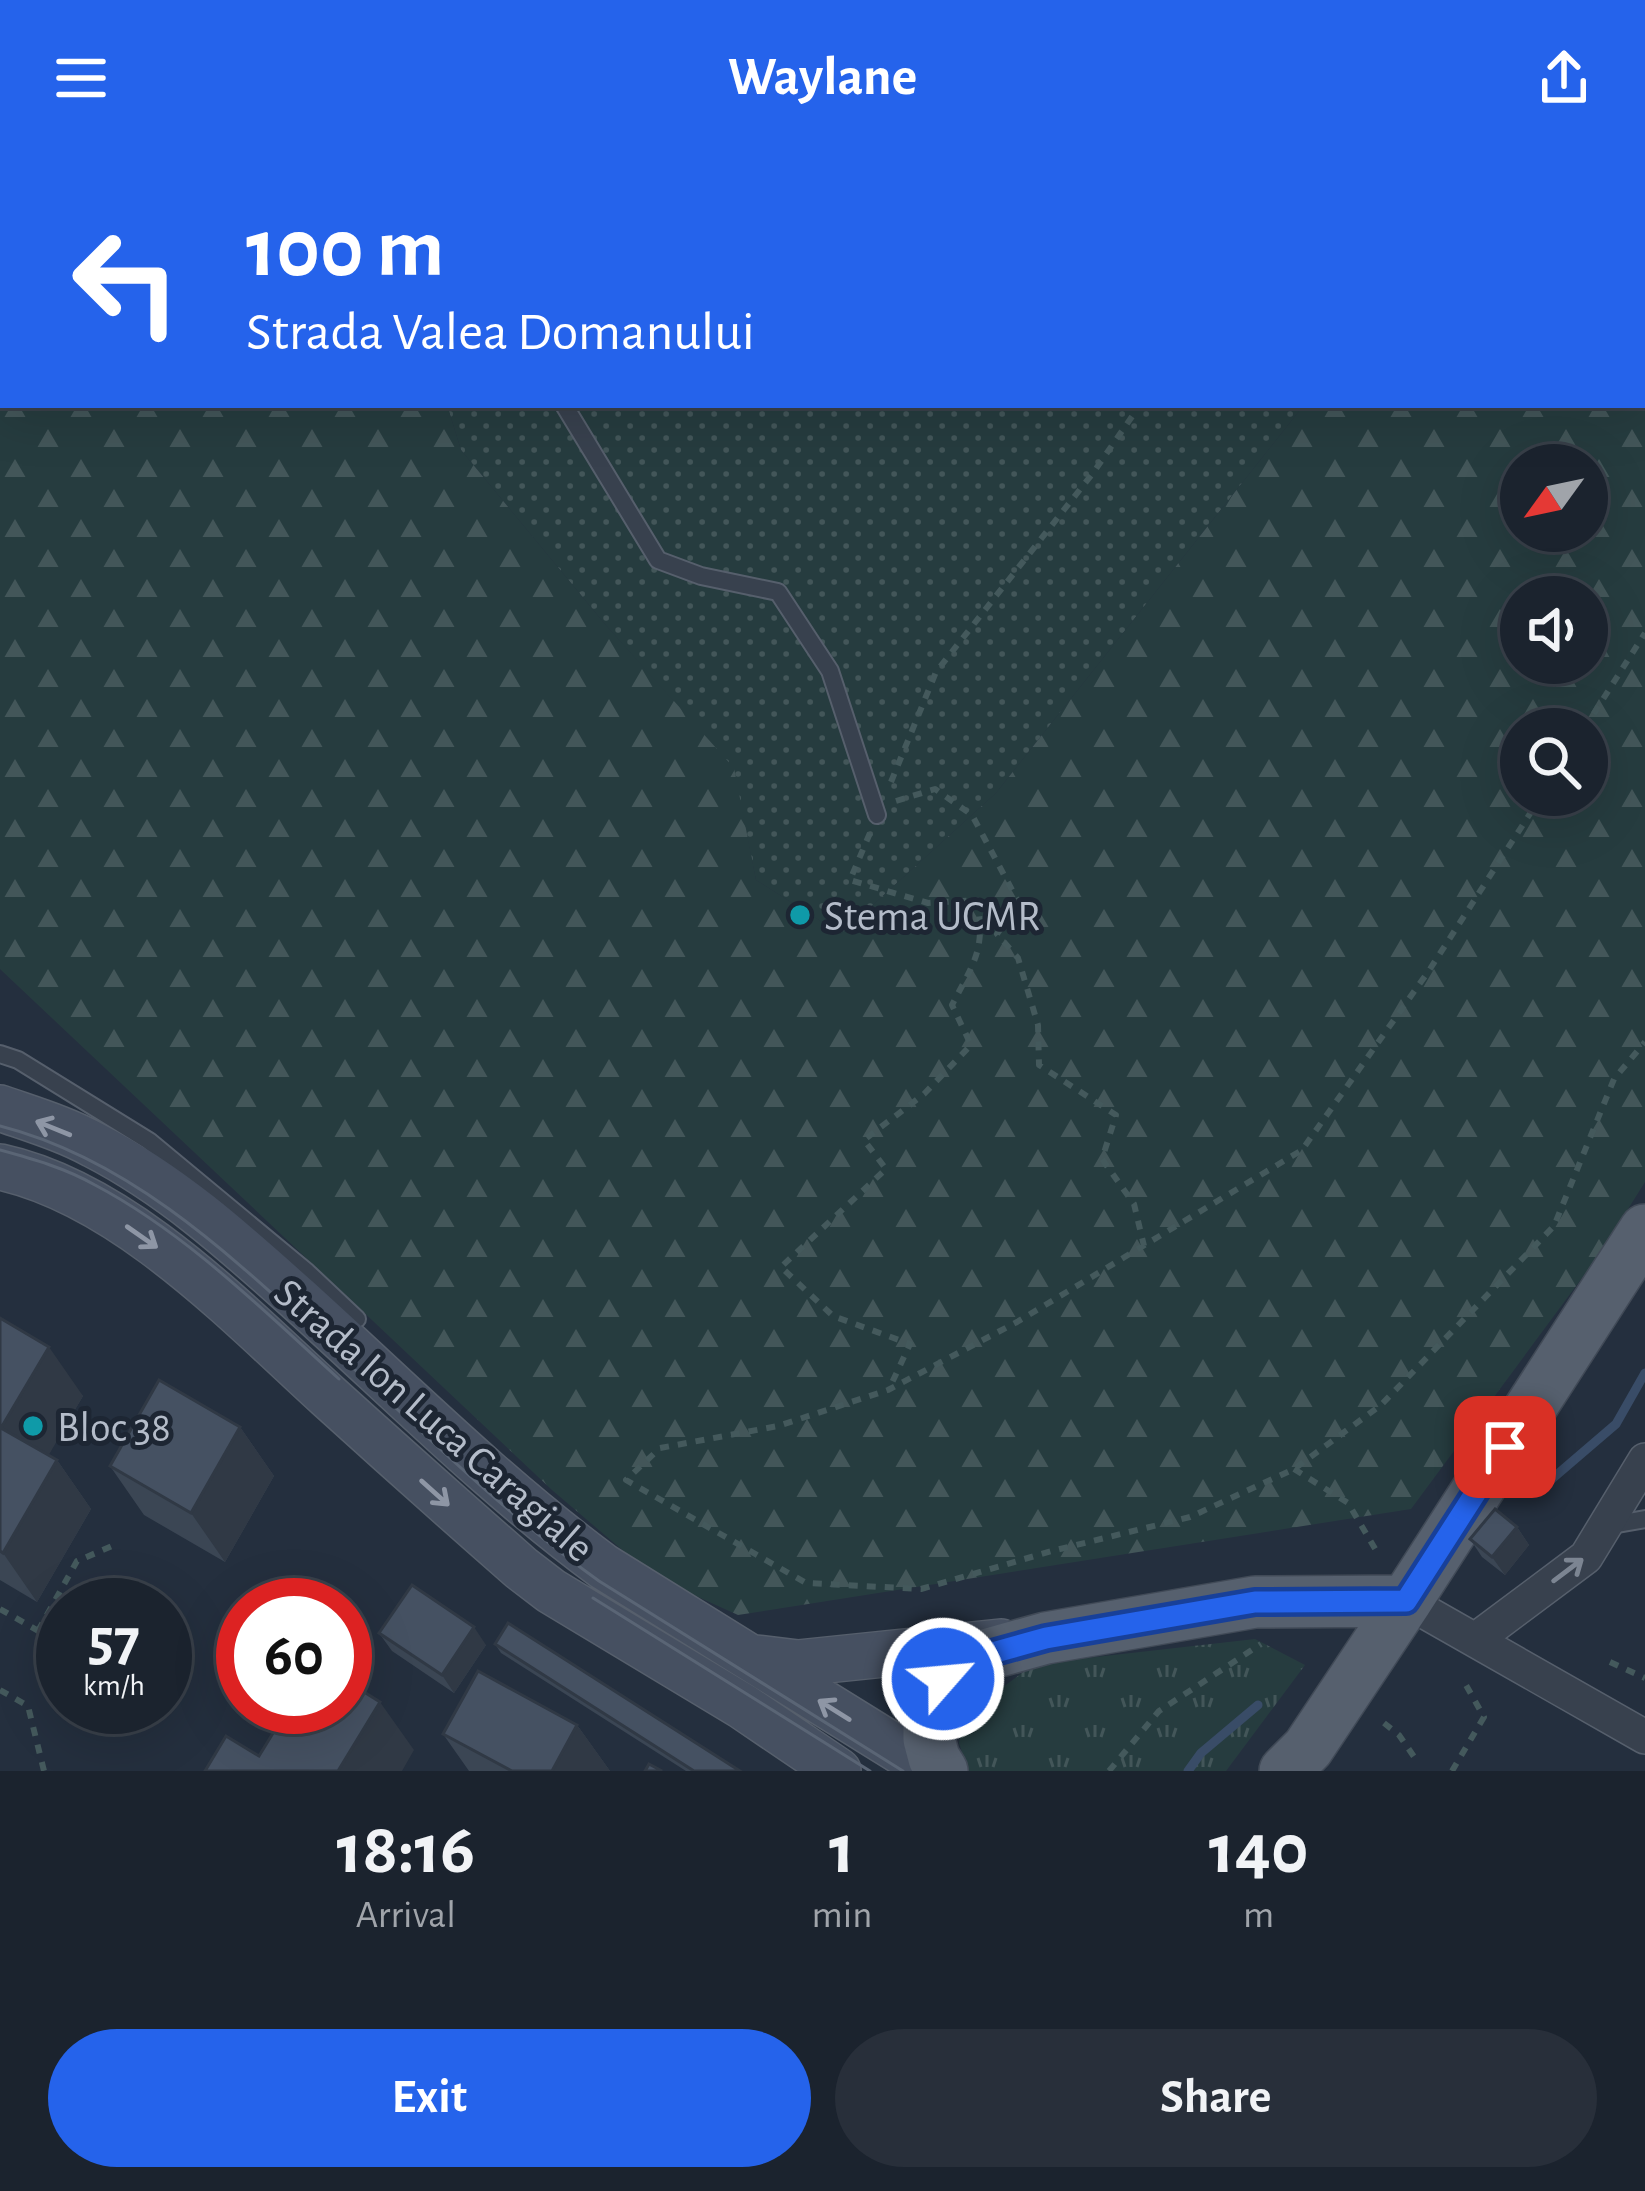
<!DOCTYPE html>
<style>
body{margin:0;font-family:"Alegreya Sans",sans-serif;background:#282f3a;color:#f1f3f6;height:100vh;display:flex;flex-direction:column;font-size:45px;white-space:nowrap}
*{box-sizing:border-box;margin:0}
p{font-size:39px;color:#a0a4aa}
.icon{flex:none;width:66px;height:66px;fill:none;stroke:currentColor;stroke-width:2;stroke-linecap:round;stroke-linejoin:round}
.map{position:relative;height:1615px;overflow:hidden}
.side{display:flex;flex-direction:column;background:#1b232e;flex:1}
.side>*{flex:none}
.hud{position:absolute;left:0px;top:0px;width:1647px;height:252px;box-shadow:0 12px 48px #0002,0 0 0 3px #39404a;background:#2563eb;color:#fff;overflow:hidden}
.needle{width:78px;rotate:237deg}
.tools{position:absolute;left:1500px;top:288px;display:grid;gap:24px}
.tools a{display:grid;place-items:center;width:108px;height:108px;border-radius:50%;background:#1b232e;box-shadow:0 12px 48px #0002,0 0 0 3px #39404a;font-size:60px}
.speed{position:absolute;left:36px;top:1422px;display:flex;gap:24px;font-size:60px;font-weight:700;text-align:center}
.speed>*{display:grid;place-content:center;width:156px;height:156px;border-radius:50%;background:#1b232e;box-shadow:0 12px 48px #0002,0 0 0 3px #39404a;line-height:1}
.speed small{font-size:30px;font-weight:400}
.speed .limit{border:18px solid #d22;background:#fff;color:#111}
.pin{position:absolute;display:grid;place-items:center;width:102px;height:102px;color:#fff;margin:-51px;border-radius:24px;box-shadow:0 6px 18px #0006}
.me{position:absolute;width:132px;margin:-66px;rotate:63deg;stroke-linejoin:round;filter:drop-shadow(0 0 9px #0008)}
.turn{display:flex;align-items:center;gap:42px;height:252px;padding:0 48px;font-size:54px}
.turn .icon{width:156px;height:156px;stroke-width:2.5}
.turn b{display:block;font-size:84px;line-height:102px}
.eta{display:flex;justify-content:space-evenly;align-items:center;height:204px;text-align:center}
.eta b{font-size:72px;font-weight:700;line-height:84px}
.button{display:flex;gap:24px;margin-top:auto;padding:24px 48px}
.button a{flex:1;height:138px;border-radius:72px;background:#2563eb;color:#fff;font-size:48px;font-weight:700;line-height:138px;text-align:center}
.button a+a{background:#282f3a;color:#f1f3f6}
header{display:flex;justify-content:space-between;align-items:center;height:156px;padding:0 48px;background:#2563eb;color:#fff;font-size:54px;font-weight:700}
.map>svg:first-child{display:block}
</style>
<header><svg class="icon" aria-label="menu" viewBox="0 0 24 24"><path d="M4 6h16M4 12h16M4 18h16"/></svg>Waylane<svg class="icon" aria-label="share" viewBox="0 0 24 24"><path d="M12 15V3M7 8l5-5 5 5M5 13v7h14v-7"/></svg></header>
<div class="map">
<svg width="1645" height="1615" viewBox="0 0 1645 1615">
<defs>
<pattern id="grass-dots" width="8" height="8" patternUnits="userSpaceOnUse" patternTransform="scale(3)"><rect width="8" height="8" fill="#263c3f"/><path d="M2 2h.1M6 6h.1" fill="none" stroke="#435659" stroke-width="1.8" stroke-linecap="round"/></pattern>
<pattern id="forest-firs" width="22" height="20" patternUnits="userSpaceOnUse" patternTransform="scale(3)"><rect width="22" height="20" fill="#263c3f"/><path d="M5 1l3.5 6h-7zM16 11l3.5 6h-7z" fill="#435659"/></pattern>
<pattern id="park-tufts" width="24" height="20" patternUnits="userSpaceOnUse" patternTransform="scale(3)"><rect width="24" height="20" fill="#263c3f"/><path d="M3 7l-1-3M5 7V3M7 7l1-3M15 17l-1-3M17 17v-4M19 17l1-3" fill="none" stroke="#435659"/></pattern>
</defs>
<rect width="100%" height="100%" fill="#242f3e"/>
<!-- grass -->
<path fill="url(#grass-dots)" d="M159,0H1448L1447,3H162Z
M447,249H1304L996,637L841,778L756,724L733,612L604,467L461,294Z"/>
<!-- forest -->
<path fill="url(#forest-firs)" fill-rule="evenodd" d="M0,0H159L162,3H3V249H447L461,294L604,467L734,612L756,724L841,778L996,637L1304,249H1644V3H1447L1448,0H1645V1026L1599,1099L1411,1353L738,1459L654,1421L552,1334L0,813ZM1521,309H1587V375H1521ZM1521,441H1587V507H1521ZM1521,573H1587V639H1521Z"/>
<!-- park -->
<path fill="url(#park-tufts)" d="M1255,1483L1305,1509L1226,1615H968L959,1587L964,1560L1034,1508Z"/>
<g fill="none" stroke-linecap="round" stroke-linejoin="round">
<!-- stream -->
<path stroke="#394c67" stroke-width="9" d="M1539,1334L1616,1268L1645,1217
M1188,1615L1201,1597L1258,1549"/>
<defs>
<path id="lane" d="M332,3L333,0
M564,249L658,404L701,420L778,436L830,515L877,659
M0,898L18,904L149,985L307,1116L357,1163
M1606,1370L1645,1363"/>
<path id="street" d="M1406,1445L1645,1581
M1475,1484L1586,1401L1645,1304"/>
<path id="secondary" d="M0,952C31,963 65,973 94,989C174,1030 239,1090 306,1150C404,1239 497,1332 604,1411L933,1615
M0,1011C124,1038 237,1157 328,1240C392,1298 456,1355 521,1412L551,1435L742,1550L838,1615
M756,1502L798,1507L1001,1486"/>
<path id="primary" d="M942,1615L934,1602L929,1583V1564L933,1543L943,1523L967,1504L1046,1482L1255,1446L1406,1445
M1285,1615L1308,1592L1406,1445L1645,1074"/>
</defs>
<!-- lane casing -->
<use href="#lane" stroke="#565f6c" stroke-width="20"/>
<!-- street casing -->
<use href="#street" stroke="#565f6c" stroke-width="36"/>
<!-- secondary casing -->
<use href="#secondary" stroke="#565f6c" stroke-width="48"/>
<!-- primary casing -->
<use href="#primary" stroke="#414a57" stroke-width="54"/>
<!-- path -->
<path stroke="#44595c" stroke-width="6" stroke-dasharray="9 9" stroke-linecap="butt" d="M1370,0V3
M718,3L721,0
M1644,168H1645
M1584,573L1645,477
M891,626L936,516L1093,317L1140,249
M1542,639L1430,813L1302,994L1017,1166L888,1234L778,1270L660,1292L626,1324L806,1427L921,1433L1052,1395L1190,1361L1294,1313L1381,1249L1554,1070L1614,923L1645,886
M896,645L935,633L972,659L1019,747L997,778L1018,802L1038,869L1039,909L1116,959L1102,1003L1134,1048L1144,1090
M870,677L850,724L928,747L977,744C986,794 974,806 952,849L971,889L924,938L864,984L886,1013L781,1111L833,1160L910,1188L890,1231
M1294,1313L1348,1347L1377,1396
M0,1453L63,1489
M38,1475L77,1405L117,1388
M1610,1506L1645,1522
M0,1534L28,1550L44,1615
M1384,1567L1399,1579L1417,1605
M1109,1615L1159,1555L1261,1488
M1452,1615L1484,1561L1466,1529"/>
<!-- lane -->
<use href="#lane" stroke="#38414e" stroke-width="16"/>
<!-- street -->
<use href="#street" stroke="#38414e" stroke-width="33"/>
<!-- secondary -->
<use href="#secondary" stroke="#465061" stroke-width="45"/>
<!-- primary -->
<use href="#primary" stroke="#56606e" stroke-width="51"/>
<!-- tram -->
<path stroke="#5a6575" stroke-width="3" d="M0,970C129,1003 228,1097 324,1185C413,1267 500,1354 599,1425L903,1615
M0,994C33,1003 65,1012 95,1029C186,1077 263,1154 339,1223
M593,1442L870,1615"/>
</g>
<!-- wall -->
<path fill="#3b4654" d="M0,1162L83,1240L48,1299L57,1304L91,1353L37,1446L0,1424Z
M240,1271L274,1320L225,1406L144,1359L110,1310Z
M1517,1371L1529,1389L1505,1419L1482,1401L1470,1383Z
M379,1477L486,1489L454,1537L392,1495Z
M495,1488L740,1615H686L501,1497Z
M577,1569L610,1615H469L443,1578Z"/>
<!-- shaded-wall -->
<path fill="#303945" d="M49,1191L83,1240L36,1321L1,1272Z
M240,1271L274,1320L225,1406L191,1357Z
M57,1304L91,1353L37,1446L3,1397Z
M1517,1371L1529,1389L1505,1419L1492,1401Z
M474,1471L486,1489L454,1537L442,1519Z
M380,1546L414,1594L402,1615H338Z
M577,1569L610,1615H552Z"/>
<!-- building -->
<path fill="#455162" stroke="#303945" stroke-width="3" d="M0,1162L49,1191L1,1272L57,1304L3,1397L0,1395Z
M159,1224L240,1271L191,1357L110,1310Z
M1495,1353L1517,1371L1492,1401L1470,1383Z
M412,1429L474,1471L442,1519L379,1477Z
M508,1467L740,1615H694L495,1488Z
M478,1515L577,1569L552,1615H512L443,1578Z
M345,1524L380,1546L338,1615H205L226,1580L259,1600L289,1551H345Z
M649,1608L662,1615H645Z"/>
<!-- one-way arrows -->
<defs><path id="oneway-shaft" d="M-6 0H5M1.5-3L5.5 0L1.5 3" fill="none" stroke-width="1.6" stroke-linecap="round" stroke-linejoin="round" transform="scale(3)"/></defs>
<g stroke="#8e96a5">
<use href="#oneway-shaft" transform="translate(53 972) rotate(-158)"/>
<use href="#oneway-shaft" transform="translate(142 1081) rotate(35)"/>
<use href="#oneway-shaft" transform="translate(435 1337) rotate(42)"/>
<use href="#oneway-shaft" transform="translate(834 1554) rotate(-148)"/>
</g>
<use stroke="#7c8592" href="#oneway-shaft" transform="translate(1568 1414) rotate(-37)"/>
<g fill="none" stroke-linecap="round" stroke-linejoin="round">
<defs>
<path id="route" d="M943,1523L956,1509L967,1504L1046,1482L1255,1446L1406,1445L1505,1291"/>
</defs>
<!-- route casing -->
<use href="#route" stroke="#184099" stroke-width="30"/>
<!-- route -->
<use href="#route" stroke="#2563eb" stroke-width="21"/>
</g>
<!-- markers -->
<g fill="#0f9aa8" stroke="#1d2633" stroke-width="4.5">
<circle cx="800" cy="759" r="12"/>
<circle cx="33" cy="1270" r="12"/>
</g>
<g text-anchor="middle" stroke-width="10" stroke-linejoin="round" paint-order="stroke">
<!-- poi labels -->
<g font-size="42" fill="#b4bcc9" stroke="#1d2633" text-anchor="start">
<text x="824" y="774">Stema UCMR</text>
<text x="57" y="1285">Bloc 38</text>
</g>
<!-- street labels -->
<g font-size="42" fill="#b4bcc9" stroke="#1d2633">
<text transform="translate(435 1263) rotate(41)" y="15">Strada Ion Luca Caragiale</text>
</g>
</g>
</svg>
<div class="tools">
<a><svg class="needle" viewBox="-14 -14 28 28"><path d="M0-13l5 13h-10z" fill="#e53935"/><path d="M0 13l5-13h-10z" fill="#a0a4aa"/></svg></a>
<a><svg class="icon" aria-label="sound" viewBox="0 0 24 24"><path d="M4 9h4l5-4v14l-5-4H4zM17 9q2 3 0 6"/></svg></a>
<a><svg class="icon" aria-label="search" viewBox="0 0 24 24"><circle cx="10" cy="10" r="6"/><path d="M15 15l6 6"/></svg></a>
</div>
<div class="speed"><div>57<small>km/h</small></div><div class="limit">60</div></div>
<div class="pin" style="left:1505px;top:1291px;background:#d93025"><svg class="icon" aria-label="arrive" viewBox="0 0 24 24"><path d="M6 21V4h12l-3 4 3 4H6"/></svg></div>
<svg class="me" style="left:943px;top:1523px" viewBox="-20 -20 40 40"><circle r="17" fill="#2563eb" stroke="#fff" stroke-width="3"/><path d="M0-11L8 9 0 5-8 9z" fill="#fff"/></svg>
<div class="hud">
<div class="turn"><svg class="icon" aria-label="left" viewBox="0 0 24 24"><path d="M17 20v-9H6M10 6l-5 5 5 5"/></svg><div><b>100 m</b>Strada Valea Domanului</div></div>
</div>
</div>
<section class="side">
<div class="eta">
<div><b>18:16</b><p>Arrival</p></div>
<div><b>1</b><p>min</p></div>
<div><b>140</b><p>m</p></div>
</div>
<div class="button"><a>Exit</a><a>Share</a></div>
</section>
